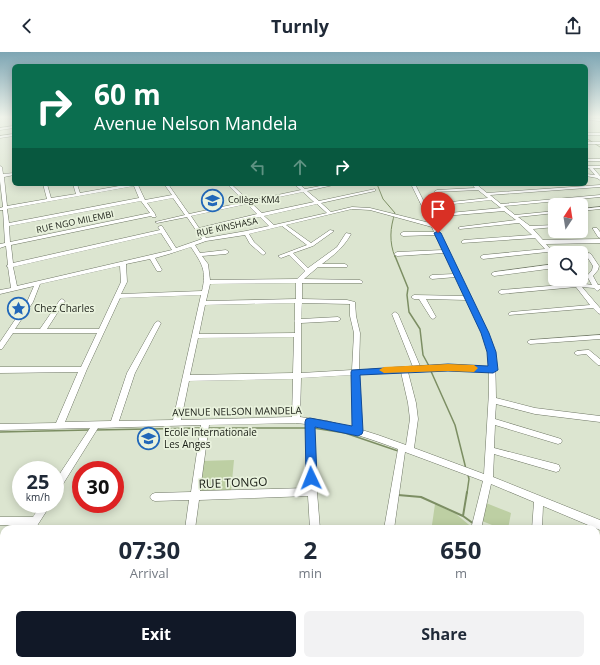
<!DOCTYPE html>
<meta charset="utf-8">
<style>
body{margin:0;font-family:"Open Sans",sans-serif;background:#f2f2f3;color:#1f2937;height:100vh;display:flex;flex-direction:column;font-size:15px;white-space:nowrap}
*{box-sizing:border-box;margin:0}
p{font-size:13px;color:#747a83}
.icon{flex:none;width:22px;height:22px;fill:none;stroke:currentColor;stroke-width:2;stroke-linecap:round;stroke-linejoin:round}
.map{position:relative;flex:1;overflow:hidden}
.drawer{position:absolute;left:0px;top:473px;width:600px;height:140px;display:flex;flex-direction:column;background:#fff;border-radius:12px 12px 0 0;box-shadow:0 2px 10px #0003}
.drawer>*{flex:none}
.hud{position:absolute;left:12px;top:12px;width:576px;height:122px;border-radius:6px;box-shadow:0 2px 10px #0003;background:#0b6e4f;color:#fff;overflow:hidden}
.needle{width:26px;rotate:12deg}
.tools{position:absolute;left:548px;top:146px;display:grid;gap:8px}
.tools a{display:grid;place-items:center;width:40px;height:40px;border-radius:6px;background:#fff;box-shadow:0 2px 10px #0003;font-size:20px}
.speed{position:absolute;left:12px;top:409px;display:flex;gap:8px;font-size:20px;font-weight:700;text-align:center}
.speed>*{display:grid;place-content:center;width:52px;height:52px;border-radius:50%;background:#fff;box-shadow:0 2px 10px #0003;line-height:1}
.speed small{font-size:10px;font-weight:400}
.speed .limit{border:6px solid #d22;background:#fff;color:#111}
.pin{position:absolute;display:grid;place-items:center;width:34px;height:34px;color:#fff;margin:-41px -17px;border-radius:50% 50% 50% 0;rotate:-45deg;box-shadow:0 0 4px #0007}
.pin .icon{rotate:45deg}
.me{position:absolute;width:44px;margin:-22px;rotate:358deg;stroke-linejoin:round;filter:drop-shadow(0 0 3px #0008)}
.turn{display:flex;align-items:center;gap:14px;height:84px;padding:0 16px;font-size:18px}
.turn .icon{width:52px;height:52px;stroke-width:2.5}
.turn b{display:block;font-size:28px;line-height:34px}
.lanes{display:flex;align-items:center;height:38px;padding:0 16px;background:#0003;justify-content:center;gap:20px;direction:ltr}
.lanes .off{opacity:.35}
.eta{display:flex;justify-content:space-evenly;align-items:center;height:68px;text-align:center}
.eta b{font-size:24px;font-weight:700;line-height:28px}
.button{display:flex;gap:8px;margin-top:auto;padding:8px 16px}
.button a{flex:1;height:46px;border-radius:6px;background:#111827;color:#fff;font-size:16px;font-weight:700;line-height:46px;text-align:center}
.button a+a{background:#f2f2f3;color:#1f2937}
header{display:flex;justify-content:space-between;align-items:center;height:52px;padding:0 16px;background:#fff;font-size:18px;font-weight:700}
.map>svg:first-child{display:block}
</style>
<header><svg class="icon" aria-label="back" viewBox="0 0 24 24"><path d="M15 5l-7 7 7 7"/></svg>Turnly<svg class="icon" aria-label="share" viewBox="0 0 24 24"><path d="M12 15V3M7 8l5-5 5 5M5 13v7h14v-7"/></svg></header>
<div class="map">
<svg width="600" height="613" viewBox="0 0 600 613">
<rect width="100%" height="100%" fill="#dce5d0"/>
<!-- green -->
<path fill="#bdcfa3" d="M234,408L231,440L199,441L202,409Z
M486,451L511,461L508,477H502L482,469Z
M435,452L456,462L474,477H442L432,473Z
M596,544L600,546V595L596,593Z
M0,556H4V609H11L5,613H0Z
M24,609H88L83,613H18Z
M526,609H595V613H526Z"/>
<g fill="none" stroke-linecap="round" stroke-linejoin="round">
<!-- stream-far2 -->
<path stroke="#7c8e63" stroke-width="1" d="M586,86L600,95
M377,132L383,147L395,161C390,176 389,190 395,205"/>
<!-- stream-far1 -->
<path stroke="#7c8e63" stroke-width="1.5" d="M395,204L408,236L407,243L409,260L420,277L423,303L429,314
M430,317L455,373L466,417
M207,376H307
M313,376L345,381L398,399
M95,378L201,376
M0,380L89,378
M467,441L469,427L468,423"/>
<!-- stream -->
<path stroke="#7c8e63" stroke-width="2" d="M398,443L421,445L463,464L474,472
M463,464L467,440
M596,567L600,569"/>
<defs>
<path id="minor" d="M586,66L600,67V69L586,68Z
M14,74V76L0,78V76Z
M586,81H600V83H586Z
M14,82V84L0,86V84Z
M586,90H600V92H586Z
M586,107H600V109H586Z
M0,114L2,115L3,122L14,121V123L4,125L7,154L47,147L43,132H47L51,146L76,142L73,132H77L80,141L130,132H139L138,133L145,148L172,143L164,132H168L189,162L245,150L227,132H231L249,149L301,138L294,132H299L305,137L330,132H338L307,139L319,149L375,137V139L321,151L331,160L352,155L370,156L430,171L411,132H415L430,162L451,150L488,146L478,138L435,140V139L437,138L475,136L471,132H476L487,141L600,133V135L490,143L501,152L600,143V145L504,154L515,163L555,159V161L518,165L530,174L555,173V175L533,177L543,188L600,187V191L546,192L555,202V207L553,206L547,200L483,207L480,205L483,203L545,197L535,186L462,191V189L464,188L532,183L519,171L460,177L458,176L460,175L516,168L504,159L432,165L448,198L450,199L449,200L488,281L495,300L496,346L535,356L600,364V370L535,362L496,352L495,367L558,386L561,387L562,389L561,391L558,392L495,373L494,396L556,412L559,413L560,416L559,419L556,420L494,402L493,425L600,468V478L543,454L542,477H532L534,450L491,432L481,477H471L483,429L405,400L394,477H384L398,397C371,387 342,377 314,373L317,440L320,477H310L308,444L199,448L195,477H185L189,448L155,449L152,448L150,445L152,442L155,441L191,440L201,373L98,376L58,440L55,441V429L90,376L0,378V372L56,371L78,320L0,321V315H81L97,281H13L2,297H0V290L27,250L34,234L0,242V238L11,236L8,215L6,214L8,213L6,194L0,196V192L5,191L3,158H0V156L3,155L0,129ZM134,134L139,146L9,171L7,157ZM303,140L314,150L262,161L251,151ZM173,146L185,163L155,170L157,171L187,165L202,187L176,196L162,174H160L158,175L160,178L13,211L11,193L151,164L152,165H156L155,162L147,151ZM491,148L501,156L439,162L454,152ZM141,149L150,161L10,190L9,174ZM247,152L257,162L199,176L191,164ZM317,152L327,161L274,173L264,164ZM352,157L370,158L432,175L434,180H403L400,182L403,184L435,183L443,198L397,200L394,202L397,204L444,201L454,222L432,223L429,225L432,227L456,225L465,244L414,243L411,245L414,247H419L431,266L433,267L436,265L426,247L467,248L482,281L489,300V315L448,313L420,314L398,262L395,260L392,262L413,315L359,318L360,281L356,264L355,250L347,248L302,247V231H362L363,230L360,228L304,227L318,215H347L348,214L345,212H322C334,203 344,195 351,182L346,181L337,195L308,216L293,201L313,194L334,179L330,178L311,191L286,173ZM260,165L269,174L246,179L206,186L201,178ZM282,174L307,193L278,204L281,206L289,203L305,219L297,227L210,228L208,212L202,204L226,202L229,200L226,198L200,201L195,193L206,189L245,183L250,192L263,203L266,201L254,190L249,182ZM161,181L172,198L17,234L13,215ZM191,195C202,212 207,218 202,239L121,242L127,230L126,212L150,207L157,219H161L162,218L155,206L169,202ZM120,214L121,230L99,277H47L65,249L62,247L60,248L40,277H15L33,250L40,232ZM296,231V247L206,249L210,232ZM201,243L173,368L119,369L135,321L161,271L158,269L155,271L127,321L111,369L65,370L87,317L120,246ZM295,251V268L294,269L295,270V281L199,282L205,253ZM302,251L350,252V264L354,281L352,318L301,321V271L338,269L341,267L338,265L301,267ZM294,285L293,321L190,323L198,286ZM448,317L489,320V340L484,422L414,396L418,367L416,351L408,320ZM401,320L408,351L410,367L406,393L378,383L362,378L359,323ZM352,323L354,376L327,369L300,365L301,326ZM293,327L292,365L181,368L189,329ZM296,371L306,372L307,436L200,439L209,373Z
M587,114H600V116H593L600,124V128L597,126L586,124V122L595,123L589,116H587Z
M600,155V157L581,159V157Z
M581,170H583L585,171L581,173Z
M593,176H597L600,180V186L598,185L593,177Z
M589,201L591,202L599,214L598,218L593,224L598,233H600V237L597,239L594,236L582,235L600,256V262L598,261L593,256L509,263L508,262L511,260L590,253L576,235L501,242L498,240L501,238L573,232L569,227H575L579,231L592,233L587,224L592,218L593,214L586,203Z
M555,212V216L494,224L491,222L494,220Z
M600,283V287L530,292L527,290L530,288Z
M587,298H589L600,307V313H598L586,302L577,303L574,301L577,299Z
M41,452H51L35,477H25L27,473H0V465H33Z
M4,512V526L0,528V514Z
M599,594L600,595V613H592V609H596V595Z
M6,609H22L20,613H4Z
M151,609H166L164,613H149Z
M186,609H198V613H186Z
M317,609H329V613H317Z
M442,609H454L453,613H441Z
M516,609H528L527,613H515Z"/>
</defs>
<!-- minor casing -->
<use href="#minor" stroke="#6f7765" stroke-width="1"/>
<!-- minor -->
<use href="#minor" fill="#fff" fill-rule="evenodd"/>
</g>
<!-- sky -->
<linearGradient id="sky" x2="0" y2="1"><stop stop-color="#7da5b3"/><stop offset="0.43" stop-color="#eff3ea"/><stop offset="1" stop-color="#eff3ea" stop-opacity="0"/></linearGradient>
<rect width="600" height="151" fill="url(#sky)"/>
<!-- route -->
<path fill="#1a73e8" stroke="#114b97" d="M438,179L441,181L489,281L496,300L498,318L493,321L448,319L360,323L363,379L362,382L358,384L315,375L317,426L315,429L311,431L307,429L306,426L305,370L306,367L310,366L352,374L351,320L352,318L448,312L488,314L487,300L481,281L434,181Z"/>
<!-- slow -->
<path fill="#f59e0b" d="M448,312L474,313L478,316L474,320L448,319L384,321L379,318L384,315Z"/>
<!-- icons -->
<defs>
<symbol id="school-ring" viewBox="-11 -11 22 22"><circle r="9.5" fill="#e9f2dd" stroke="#2268b9" stroke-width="1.5"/><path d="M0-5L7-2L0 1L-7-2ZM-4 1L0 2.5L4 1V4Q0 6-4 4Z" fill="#2268b9"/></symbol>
<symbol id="sight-ring" viewBox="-11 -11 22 22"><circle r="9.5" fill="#e9f2dd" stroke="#2268b9" stroke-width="1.5"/><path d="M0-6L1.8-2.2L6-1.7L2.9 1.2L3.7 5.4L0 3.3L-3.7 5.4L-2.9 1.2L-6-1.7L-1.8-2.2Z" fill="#2268b9"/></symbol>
</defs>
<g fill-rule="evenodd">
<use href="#school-ring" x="200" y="136" width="25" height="25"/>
<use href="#sight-ring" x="6" y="244" width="25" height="25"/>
<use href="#school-ring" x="136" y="374" width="25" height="25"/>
</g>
<g text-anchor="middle" stroke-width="3.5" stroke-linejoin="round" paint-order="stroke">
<!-- far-poi labels -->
<g font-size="9" fill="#1a1e16" stroke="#e9f2dd" text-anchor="start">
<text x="228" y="151">Collège KM4</text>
</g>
<!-- far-street labels -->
<g font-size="9" fill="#1a1e16" stroke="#e9f2dd">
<text transform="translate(75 170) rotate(-12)" y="3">RUE NGO MILEMBI</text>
<text transform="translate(227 175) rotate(-12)" y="3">RUE KINSHASA</text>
</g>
<!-- poi labels -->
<g font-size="10" fill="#1a1e16" stroke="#e9f2dd" text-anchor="start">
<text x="34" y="260">Chez Charles</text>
<text x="164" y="384">Ecole Internationale<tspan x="164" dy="12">Les Anges</tspan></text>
</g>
<!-- street labels -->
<g font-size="10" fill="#1a1e16" stroke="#e9f2dd">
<text transform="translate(237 359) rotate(-1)" y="4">AVENUE NELSON MANDELA</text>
</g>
<!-- near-street labels -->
<g font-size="12" fill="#1a1e16" stroke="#e9f2dd">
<text transform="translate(233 431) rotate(-2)" y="4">RUE TONGO</text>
</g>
</g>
</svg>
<div class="tools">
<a><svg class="needle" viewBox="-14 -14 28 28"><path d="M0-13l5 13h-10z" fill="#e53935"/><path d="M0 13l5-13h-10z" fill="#747a83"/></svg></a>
<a><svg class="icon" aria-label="search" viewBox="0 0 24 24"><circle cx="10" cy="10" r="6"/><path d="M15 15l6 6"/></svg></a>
</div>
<div class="speed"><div>25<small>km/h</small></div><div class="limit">30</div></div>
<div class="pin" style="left:438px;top:181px;background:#d93025"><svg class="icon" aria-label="arrive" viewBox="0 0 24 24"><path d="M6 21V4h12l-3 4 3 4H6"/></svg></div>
<svg class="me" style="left:311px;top:426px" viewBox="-20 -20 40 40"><path d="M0-17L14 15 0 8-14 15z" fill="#1a73e8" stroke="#fff" stroke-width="4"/></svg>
<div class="hud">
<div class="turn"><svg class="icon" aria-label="right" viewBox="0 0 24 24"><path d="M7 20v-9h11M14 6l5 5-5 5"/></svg><div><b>60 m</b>Avenue Nelson Mandela</div></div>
<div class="lanes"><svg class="icon off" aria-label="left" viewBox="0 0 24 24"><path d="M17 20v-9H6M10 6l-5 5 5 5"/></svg><svg class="icon off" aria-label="ahead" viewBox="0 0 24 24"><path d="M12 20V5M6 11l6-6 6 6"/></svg><svg class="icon" aria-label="right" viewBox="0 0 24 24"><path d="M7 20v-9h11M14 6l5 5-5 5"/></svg></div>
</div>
<section class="drawer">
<div class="eta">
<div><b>07:30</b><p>Arrival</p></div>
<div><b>2</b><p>min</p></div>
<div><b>650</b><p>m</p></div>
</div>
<div class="button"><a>Exit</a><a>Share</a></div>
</section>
</div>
